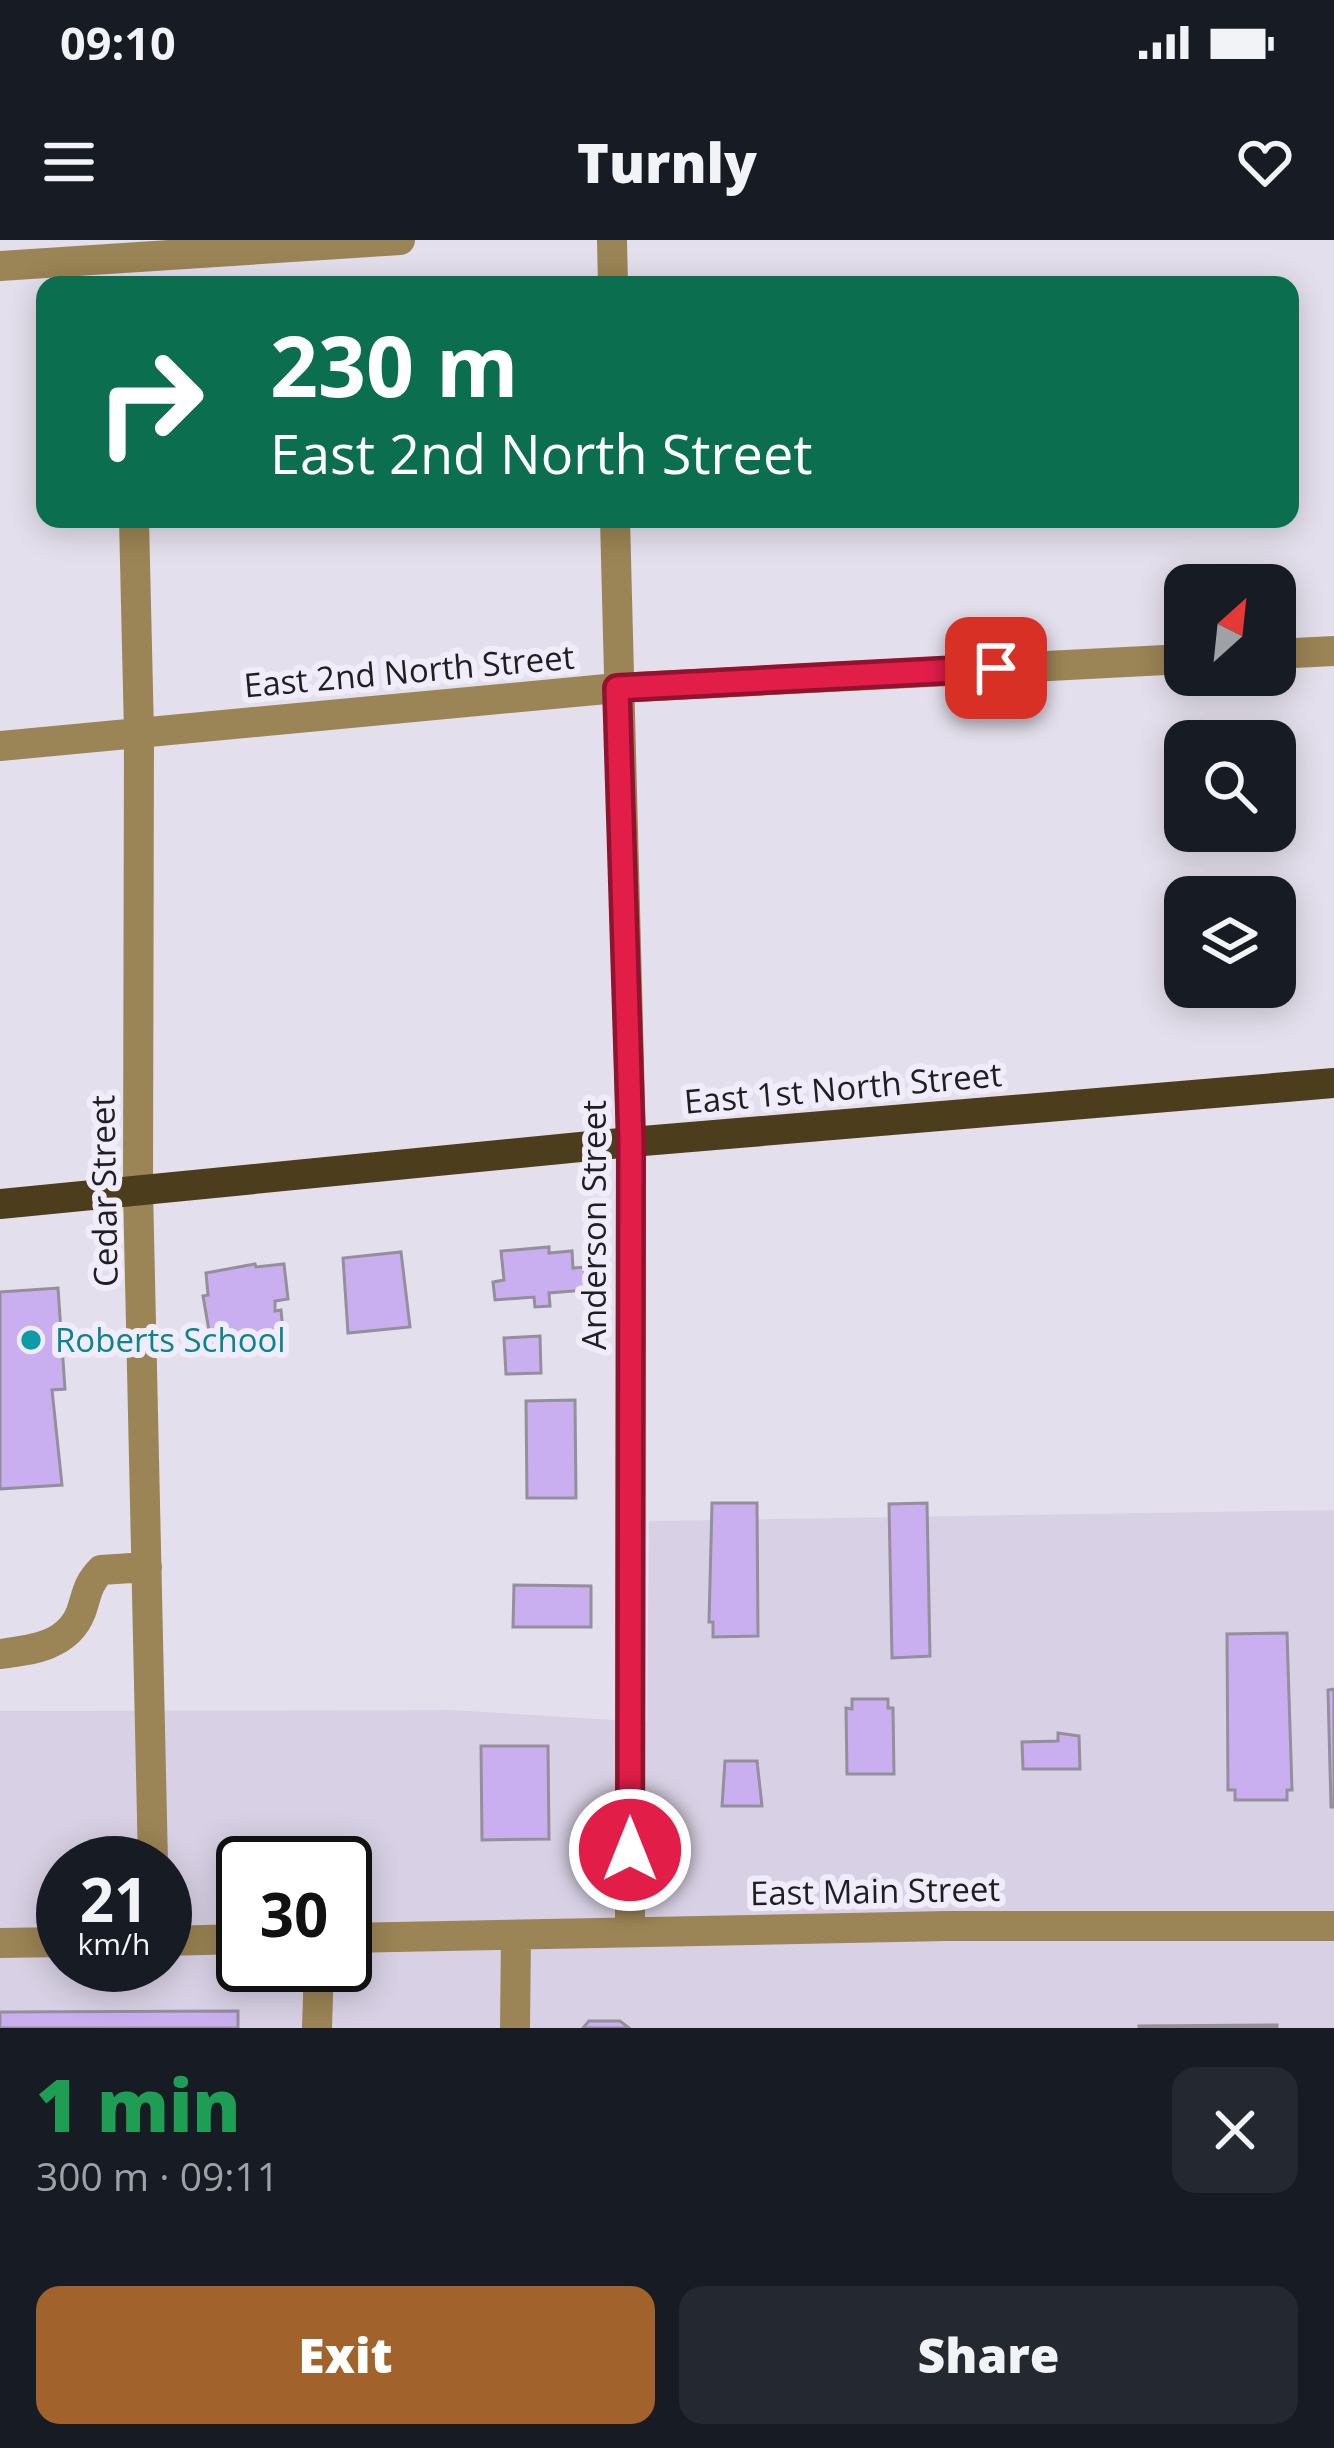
<!DOCTYPE html>
<meta charset="utf-8">
<style>
body{margin:0;font-family:"Open Sans",sans-serif;background:#242831;color:#f1f3f6;height:100vh;display:flex;flex-direction:column;font-size:45px;white-space:nowrap}
*{box-sizing:border-box;margin:0}
p{font-size:39px;color:#9ea1a6}
.icon{flex:none;width:66px;height:66px;fill:none;stroke:currentColor;stroke-width:2;stroke-linecap:round;stroke-linejoin:round}
.map{position:relative;height:1788px;overflow:hidden}
.sheet{display:flex;flex-direction:column;background:#171b24;flex:1}
.sheet>*{flex:none}
.hud{position:absolute;left:36px;top:36px;width:1263px;height:252px;border-radius:24px;box-shadow:0 6px 30px #0003;background:#0b6e4f;color:#fff;overflow:hidden}
.needle{width:78px;rotate:27deg}
.tools{position:absolute;left:1164px;top:324px;display:grid;gap:24px}
.tools a{display:grid;place-items:center;width:132px;height:132px;border-radius:24px;background:#171b24;box-shadow:0 6px 30px #0003;font-size:60px}
.speed{position:absolute;left:36px;top:1596px;display:flex;gap:24px;font-size:60px;font-weight:700;text-align:center}
.speed>*{display:grid;place-content:center;width:156px;height:156px;border-radius:50%;background:#171b24;box-shadow:0 6px 30px #0003;line-height:1}
.speed small{font-size:30px;font-weight:400}
.speed .limit{border:6px solid #111;border-radius:18px;background:#fff;color:#111}
.pin{position:absolute;display:grid;place-items:center;width:102px;height:102px;color:#fff;margin:-51px;border-radius:24px;box-shadow:0 6px 18px #0006}
.me{position:absolute;width:132px;margin:-66px;rotate:0deg;stroke-linejoin:round;filter:drop-shadow(0 0 9px #0008)}
.turn{display:flex;align-items:center;gap:42px;height:252px;padding:0 36px;font-size:54px}
.turn .icon{width:156px;height:156px;stroke-width:2.5}
.turn b{display:block;font-size:84px;line-height:102px}
.round{display:grid;place-items:center;flex:none;width:126px;height:126px;border-radius:24px;background:#242831}
.overview{display:flex;align-items:center;justify-content:space-between;height:204px;padding:0 36px}
h1{font-size:72px;font-weight:800;line-height:90px;color:#1e9e55}
.button{display:flex;gap:24px;margin-top:auto;padding:24px 36px}
.button a{flex:1;height:138px;border-radius:24px;background:#a2622b;color:#fff;font-size:48px;font-weight:800;line-height:138px;text-align:center}
.button a+a{background:#242831;color:#f1f3f6}
.status{display:flex;justify-content:space-between;align-items:center;height:84px;padding:0 60px;background:#171b24;direction:ltr}
.status svg{height:33px;fill:currentColor}
header{display:flex;justify-content:space-between;align-items:center;height:156px;padding:0 36px;background:#171b24;font-size:54px;font-weight:800}
.map>svg:first-child{display:block}
</style>
<div class="status"><b>09:10</b><svg viewBox="0 0 49 12"><path d="M0 12V9h3v3zM5 12V6h3v6zM10 12V3h3v9zM15 12V0h3v12zM26 1h20v11H26zM47 4h2v5h-2z"/></svg></div>
<header><svg class="icon" aria-label="menu" viewBox="0 0 24 24"><path d="M4 6h16M4 12h16M4 18h16"/></svg>Turnly<svg class="icon" aria-label="heart" viewBox="0 0 24 24"><path d="M12 20l-8-8c-3-5 5-10 8-4 3-6 11-1 8 4z"/></svg></header>
<div class="map">
<svg width="1334" height="1788" viewBox="0 0 1334 1788">
<rect width="100%" height="100%" fill="#e4dfec"/>
<!-- built -->
<path fill="#d8d1e5" fill-rule="evenodd" d="M1334,1270V1788H0V1471L452,1470L647,1482L649,1281ZM63,1623H165V1725H63ZM243,1623H345V1725H243Z"/>
<!-- building -->
<path fill="#c9aff0" stroke="#938f9b" stroke-width="3" d="M549,1007V1013L572,1011L573,1028L584,1027L587,1050L549,1053L550,1066L535,1067L534,1057L495,1060L493,1042L504,1040L501,1011Z
M401,1012L410,1087L348,1093L343,1018Z
M255,1024L256,1027L284,1024L288,1059L275,1061V1071L281,1070L284,1101L212,1108L203,1056L208,1055L206,1033Z
M58,1048L65,1149L52,1150L62,1245L0,1249V1052Z
M540,1096L541,1133L506,1134L504,1098Z
M575,1160L576,1258H527L526,1161Z
M712,1263H757L758,1396L713,1397V1382H709Z
M927,1263L930,1416L892,1418L889,1264Z
M514,1345L591,1346V1387H513Z
M1287,1393L1292,1550H1287V1560H1235V1550H1228L1227,1394Z
M1334,1449V1567H1331L1328,1450Z
M852,1459H888V1468H893L894,1534H847L846,1468L852,1469Z
M1058,1493L1079,1496L1080,1529H1023L1022,1502L1058,1501Z
M481,1506H548L549,1599L482,1600Z
M725,1521H757L762,1566H722Z
M238,1771V1788H0V1772Z
M589,1781H620L629,1788H583Z
M1277,1785V1788H1139V1786Z"/>
<g fill="none" stroke-linecap="round" stroke-linejoin="round">
<!-- minor -->
<path stroke="#9b8455" stroke-width="30" d="M612,0L613,45
M0,26L400,0
M134,279L139,493L138,949L153,1623
M615,279L631,902L630,1690
M1275,414L1334,411
M0,506L617,448L1185,419
M0,1414C32,1410 68,1406 81,1372C87,1355 87,1344 101,1330L147,1327
M345,1698L947,1686H1334
M165,1701L243,1699
M0,1703L63,1702
M317,1788L319,1725
M515,1788L516,1695"/>
<!-- major -->
<path stroke="#4c3d1c" stroke-width="30" d="M0,964L631,902L1334,843"/>
</g>
<g fill="none" stroke-linecap="round" stroke-linejoin="round">
<defs>
<path id="route" d="M630,1610L631,902L617,448L996,428"/>
</defs>
<!-- route casing -->
<use href="#route" stroke="#92132f" stroke-width="30"/>
<!-- route -->
<use href="#route" stroke="#e11d48" stroke-width="21"/>
</g>
<!-- markers -->
<circle fill="#0f9aa8" stroke="#f1ecfa" stroke-width="4.5" cx="31" cy="1100" r="12"/>
<g text-anchor="middle" stroke-width="12" stroke-linejoin="round" paint-order="stroke">
<!-- street labels -->
<g font-size="33" fill="#201e23" stroke="#f1ecfa">
<text transform="translate(409 431) rotate(-5)" y="12">East 2nd North Street</text>
<text transform="translate(843 848) rotate(-5)" y="12">East 1st North Street</text>
<text transform="translate(104 951) rotate(-91)" y="12">Cedar Street</text>
<text transform="translate(594 985) rotate(-90)" y="12">Anderson Street</text>
<text transform="translate(875 1651) rotate(-1)" y="12">East Main Street</text>
</g>
<!-- culture labels -->
<g font-size="33" fill="#0d838f" stroke="#f1ecfa" text-anchor="start">
<text x="55" y="1112">Roberts School</text>
</g>
</g>
</svg>
<div class="tools">
<a><svg class="needle" viewBox="-14 -14 28 28"><path d="M0-13l5 13h-10z" fill="#e53935"/><path d="M0 13l5-13h-10z" fill="#9ea1a6"/></svg></a>
<a><svg class="icon" aria-label="search" viewBox="0 0 24 24"><circle cx="10" cy="10" r="6"/><path d="M15 15l6 6"/></svg></a>
<a><svg class="icon" aria-label="layers" viewBox="0 0 24 24"><path d="M12 4l9 5-9 5-9-5zM3 14l9 5 9-5"/></svg></a>
</div>
<div class="speed"><div>21<small>km/h</small></div><div class="limit">30</div></div>
<div class="pin" style="left:996px;top:428px;background:#d93025"><svg class="icon" aria-label="arrive" viewBox="0 0 24 24"><path d="M6 21V4h12l-3 4 3 4H6"/></svg></div>
<svg class="me" style="left:630px;top:1610px" viewBox="-20 -20 40 40"><circle r="17" fill="#e11d48" stroke="#fff" stroke-width="3"/><path d="M0-11L8 9 0 5-8 9z" fill="#fff"/></svg>
<div class="hud">
<div class="turn"><svg class="icon" aria-label="right" viewBox="0 0 24 24"><path d="M7 20v-9h11M14 6l5 5-5 5"/></svg><div><b>230 m</b>East 2nd North Street</div></div>
</div>
</div>
<section class="sheet">
<div class="overview"><div><h1>1 min</h1><p>300 m · 09:11</p></div><a class="round"><svg class="icon" aria-label="close" viewBox="0 0 24 24"><path d="M6 6l12 12M18 6L6 18"/></svg></a></div>
<div class="button"><a>Exit</a><a>Share</a></div>
</section>
